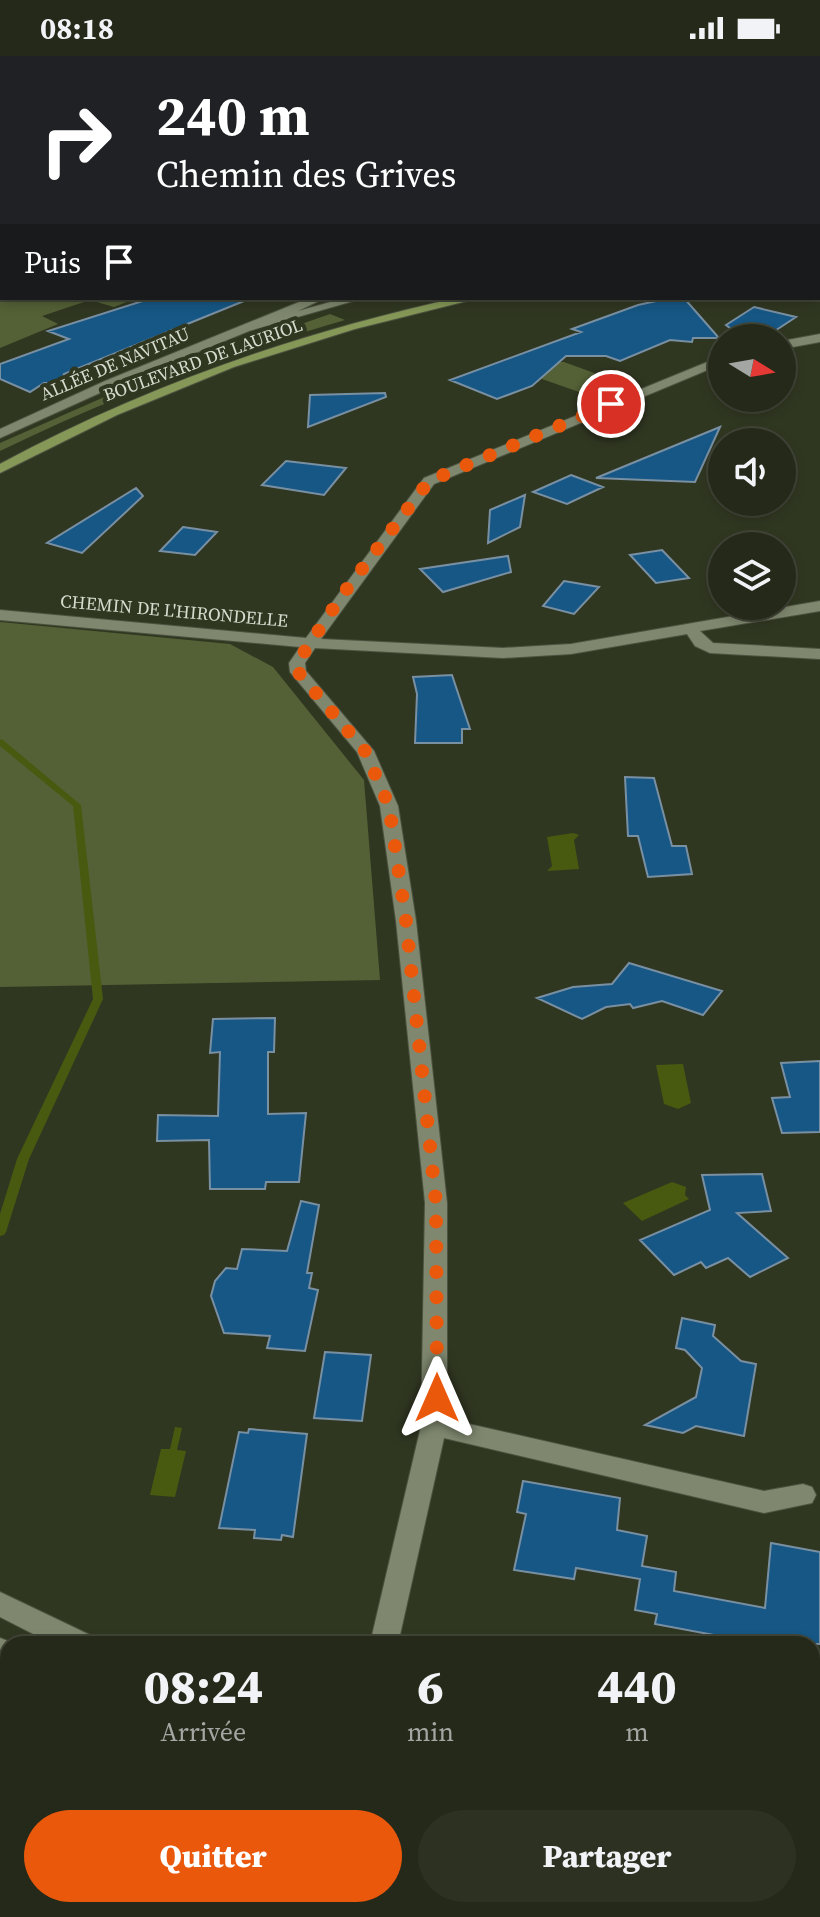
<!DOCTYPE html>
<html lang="fr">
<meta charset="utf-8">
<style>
body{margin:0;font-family:"Source Serif 4",serif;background:#2c3122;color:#f1f3f6;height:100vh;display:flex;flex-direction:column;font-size:30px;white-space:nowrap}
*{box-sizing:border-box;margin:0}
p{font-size:26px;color:#a3a6a2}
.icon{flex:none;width:44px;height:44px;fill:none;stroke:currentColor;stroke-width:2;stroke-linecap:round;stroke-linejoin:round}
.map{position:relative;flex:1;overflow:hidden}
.details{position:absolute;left:0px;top:1580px;width:820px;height:282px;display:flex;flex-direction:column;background:#242919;border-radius:24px 24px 0 0;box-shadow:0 4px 12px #0003,0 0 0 2px #414538}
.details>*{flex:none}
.hud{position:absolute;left:0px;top:0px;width:820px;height:244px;box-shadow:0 4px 12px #0003,0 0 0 2px #414538;background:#202124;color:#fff;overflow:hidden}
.needle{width:52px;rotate:101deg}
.controls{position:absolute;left:708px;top:268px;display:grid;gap:16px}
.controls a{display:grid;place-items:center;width:88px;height:88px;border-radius:50%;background:#242919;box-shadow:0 4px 12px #0003,0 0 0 2px #414538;font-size:40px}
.pin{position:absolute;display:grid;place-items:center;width:68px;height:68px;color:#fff;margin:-34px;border:4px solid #fff;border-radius:50%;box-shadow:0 2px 8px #0007}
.me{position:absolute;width:88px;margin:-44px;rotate:0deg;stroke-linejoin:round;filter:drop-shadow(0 0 6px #0008)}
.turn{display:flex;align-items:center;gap:28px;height:168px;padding:0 24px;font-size:36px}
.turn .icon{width:104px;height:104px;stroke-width:2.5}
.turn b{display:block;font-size:56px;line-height:68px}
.then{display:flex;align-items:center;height:76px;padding:0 24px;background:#0003;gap:16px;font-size:30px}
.eta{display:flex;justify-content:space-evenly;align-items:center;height:136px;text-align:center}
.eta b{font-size:48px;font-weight:800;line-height:56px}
.button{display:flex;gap:16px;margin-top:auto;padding:16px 24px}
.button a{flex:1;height:92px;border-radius:48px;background:#ea580c;color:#fff;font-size:32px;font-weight:800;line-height:92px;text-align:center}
.button a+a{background:#2c3122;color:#f1f3f6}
.status{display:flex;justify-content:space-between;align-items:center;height:56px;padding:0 40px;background:#242919;direction:ltr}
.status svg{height:22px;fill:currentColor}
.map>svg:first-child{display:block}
</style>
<div class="status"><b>08:18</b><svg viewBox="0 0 49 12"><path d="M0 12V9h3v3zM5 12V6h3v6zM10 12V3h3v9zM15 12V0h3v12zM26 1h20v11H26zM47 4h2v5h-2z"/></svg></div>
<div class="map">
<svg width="820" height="1861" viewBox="0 0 820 1861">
<rect width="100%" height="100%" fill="#303721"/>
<!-- green -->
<path fill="#546136" d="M0,0H484L486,2H2V126Z
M530,0H820V164L818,2Z
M0,146L2,242H137L114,251L90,244L42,260L58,268L0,292Z
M330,258L345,264C227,298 111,341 0,395V387L145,323Z
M553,306H564L630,330L599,343L522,316Z
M0,566L230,588L273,611L364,724L380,924L0,931Z"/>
<!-- water -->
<path fill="#485a10" d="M573,777L579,779L574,784L579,813L547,815L552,810L547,781Z
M683,1008L691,1047L678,1053L664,1048L656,1009Z
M672,1126L686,1131L685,1139L689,1143L642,1165L623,1147Z
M175,1371L182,1372L177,1394L186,1395L175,1441L150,1439L161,1393H170Z"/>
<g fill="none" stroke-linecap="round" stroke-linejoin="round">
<!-- stream -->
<path fill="#485a10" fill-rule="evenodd" d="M820,190V194L818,195V191Z
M0,683L3,684L81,749L103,943L29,1103L6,1176L4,1179L0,1180V1158L17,1103L93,943L73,750L0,690Z"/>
</g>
<!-- building -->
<path fill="#165785" stroke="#798fa2" stroke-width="2" d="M152,242H244V245L64,318L61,327H44L30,336L0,323V308L69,283L48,275Z
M670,242H684L719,282H693L692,286L670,284L620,305L606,300H566L532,330L497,343L450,324L581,276L572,273L638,249Z
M754,251L796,261L764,282H743L726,269Z
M385,337L386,341L308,371L310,339Z
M720,371L695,426L596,422Z
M286,405L346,412L324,439L262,429Z
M571,419L603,431L567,448L533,436Z
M136,432L143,440L82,497L47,487Z
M525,439L520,471L488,487L490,454Z
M183,471L217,476L195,499L160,495Z
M662,494L689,522L656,527L630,499Z
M508,500L511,516L443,536L420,513Z
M564,525L599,531L574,558L543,550Z
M452,619L470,673H462V687H415L417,638L413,621Z
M625,721L654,722L672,790H686L692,818L648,821L638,780H628Z
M629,907L722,935L703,959L662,945L633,952L630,948L606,951L582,963L537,942L573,931L612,928Z
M275,962L274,996H268V1058L306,1057L299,1126H266L265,1133H210L209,1084L157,1085L158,1059L218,1060L220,996L210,997L213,963Z
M820,1005V1076L782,1077L772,1042L790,1041L781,1007Z
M762,1118L771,1155L737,1157L788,1202L750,1221L728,1202L706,1212L701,1206L674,1219L640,1184L710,1154L702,1119Z
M301,1145L319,1149L307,1217H312L309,1232L318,1234L305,1295L267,1292L270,1280L224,1277L211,1240L215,1225L226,1212L237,1213L242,1193L287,1195Z
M682,1262L715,1269L713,1280L741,1305L756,1308L744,1380L696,1370L683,1377L645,1369L696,1341L702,1312L685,1294L676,1292Z
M325,1296L371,1299L362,1365L314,1362Z
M249,1373L307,1378L293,1481L282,1479L281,1484L254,1482L255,1474L219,1472L239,1376L248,1377Z
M523,1425L620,1442L617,1474L647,1480L642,1510L676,1516L674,1535L765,1552L771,1487L820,1496V1588H762L655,1568L657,1558L635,1554L640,1523L576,1512L574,1523L514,1514L526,1458L517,1456Z"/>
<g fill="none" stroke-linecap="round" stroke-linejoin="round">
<defs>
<path id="street" d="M818,166H820V173H818Z
M309,242H325L298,255L345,242H364L249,275L113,331L0,382V373L105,325Z
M820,278V286L782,293V285Z
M722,300V308L434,428L321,583L503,592L571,588L820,545V555L700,575L713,587L820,593V603L710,597L695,590L687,578L571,598L503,602L315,592L305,607L306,615L374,695L398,750L416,865L447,1147V1363L764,1435L803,1428L812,1431L816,1439L812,1447L764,1457L444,1382L398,1588H370L421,1370L425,1147L396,865L380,750L357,696L290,616L289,607L300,591L0,564V554L306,582L424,422Z
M297,1854H358L356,1861H298Z"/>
<path id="secondary" d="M0,1536L90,1579L94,1588H53L0,1561Z
M0,1582L16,1588H8V1610L0,1608Z
M509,1854H550L553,1861H512Z
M593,1854H636L639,1861H596Z"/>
<path id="primary" d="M818,171H820V177H818Z
M457,242H479L355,273L234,311L117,359L0,417V408C145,330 297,277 457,242Z"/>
</defs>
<!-- street casing -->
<use href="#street" stroke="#4d5340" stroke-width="2"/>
<!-- secondary casing -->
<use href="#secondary" stroke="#4d5340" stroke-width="2"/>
<!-- primary casing -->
<use href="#primary" stroke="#4d5340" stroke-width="2"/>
<!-- street -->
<use href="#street" fill="#7f886f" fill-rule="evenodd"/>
<!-- secondary -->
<use href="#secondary" fill="#7f886f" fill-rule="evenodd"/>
<!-- primary -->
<use href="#primary" fill="#859857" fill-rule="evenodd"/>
</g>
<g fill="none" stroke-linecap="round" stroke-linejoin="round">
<!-- route -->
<path stroke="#ea580c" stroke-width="14" stroke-dasharray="0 25.2" d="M437,1342L436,1147L406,865L389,750L365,695L298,616L297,607L343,538L429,425L611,348"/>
</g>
<g text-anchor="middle" stroke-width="8" stroke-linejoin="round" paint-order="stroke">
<!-- far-street labels -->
<g font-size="18" fill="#d6dbcd" stroke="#303721">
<text transform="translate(203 304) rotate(-20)" y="6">BOULEVARD DE LAURIOL</text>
<text transform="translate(115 308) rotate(-23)" y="6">ALLÉE DE NAVITAU</text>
<text transform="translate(174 555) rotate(5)" y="6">CHEMIN DE L'HIRONDELLE</text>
</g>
</g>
</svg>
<div class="controls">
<a><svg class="needle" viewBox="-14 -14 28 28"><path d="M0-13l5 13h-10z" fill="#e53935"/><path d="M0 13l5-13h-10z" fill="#a3a6a2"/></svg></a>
<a><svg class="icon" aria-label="sound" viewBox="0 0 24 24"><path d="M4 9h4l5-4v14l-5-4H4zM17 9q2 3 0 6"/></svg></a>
<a><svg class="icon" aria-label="layers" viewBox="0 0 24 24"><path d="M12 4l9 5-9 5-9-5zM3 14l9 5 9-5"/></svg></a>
</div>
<div class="pin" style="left:611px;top:348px;background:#d93025"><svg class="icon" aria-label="arrive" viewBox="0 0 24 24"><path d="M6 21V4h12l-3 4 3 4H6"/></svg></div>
<svg class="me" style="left:437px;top:1342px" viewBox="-20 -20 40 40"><path d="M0-17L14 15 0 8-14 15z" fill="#ea580c" stroke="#fff" stroke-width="4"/></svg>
<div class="hud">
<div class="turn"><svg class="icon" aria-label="right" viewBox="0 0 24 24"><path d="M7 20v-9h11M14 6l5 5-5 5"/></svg><div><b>240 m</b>Chemin des Grives</div></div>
<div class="then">Puis<svg class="icon" aria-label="arrive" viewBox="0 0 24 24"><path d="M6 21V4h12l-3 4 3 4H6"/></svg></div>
</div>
<section class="details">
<div class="eta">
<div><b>08:24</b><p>Arrivée</p></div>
<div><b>6</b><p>min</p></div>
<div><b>440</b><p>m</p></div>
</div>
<div class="button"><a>Quitter</a><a>Partager</a></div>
</section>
</div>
